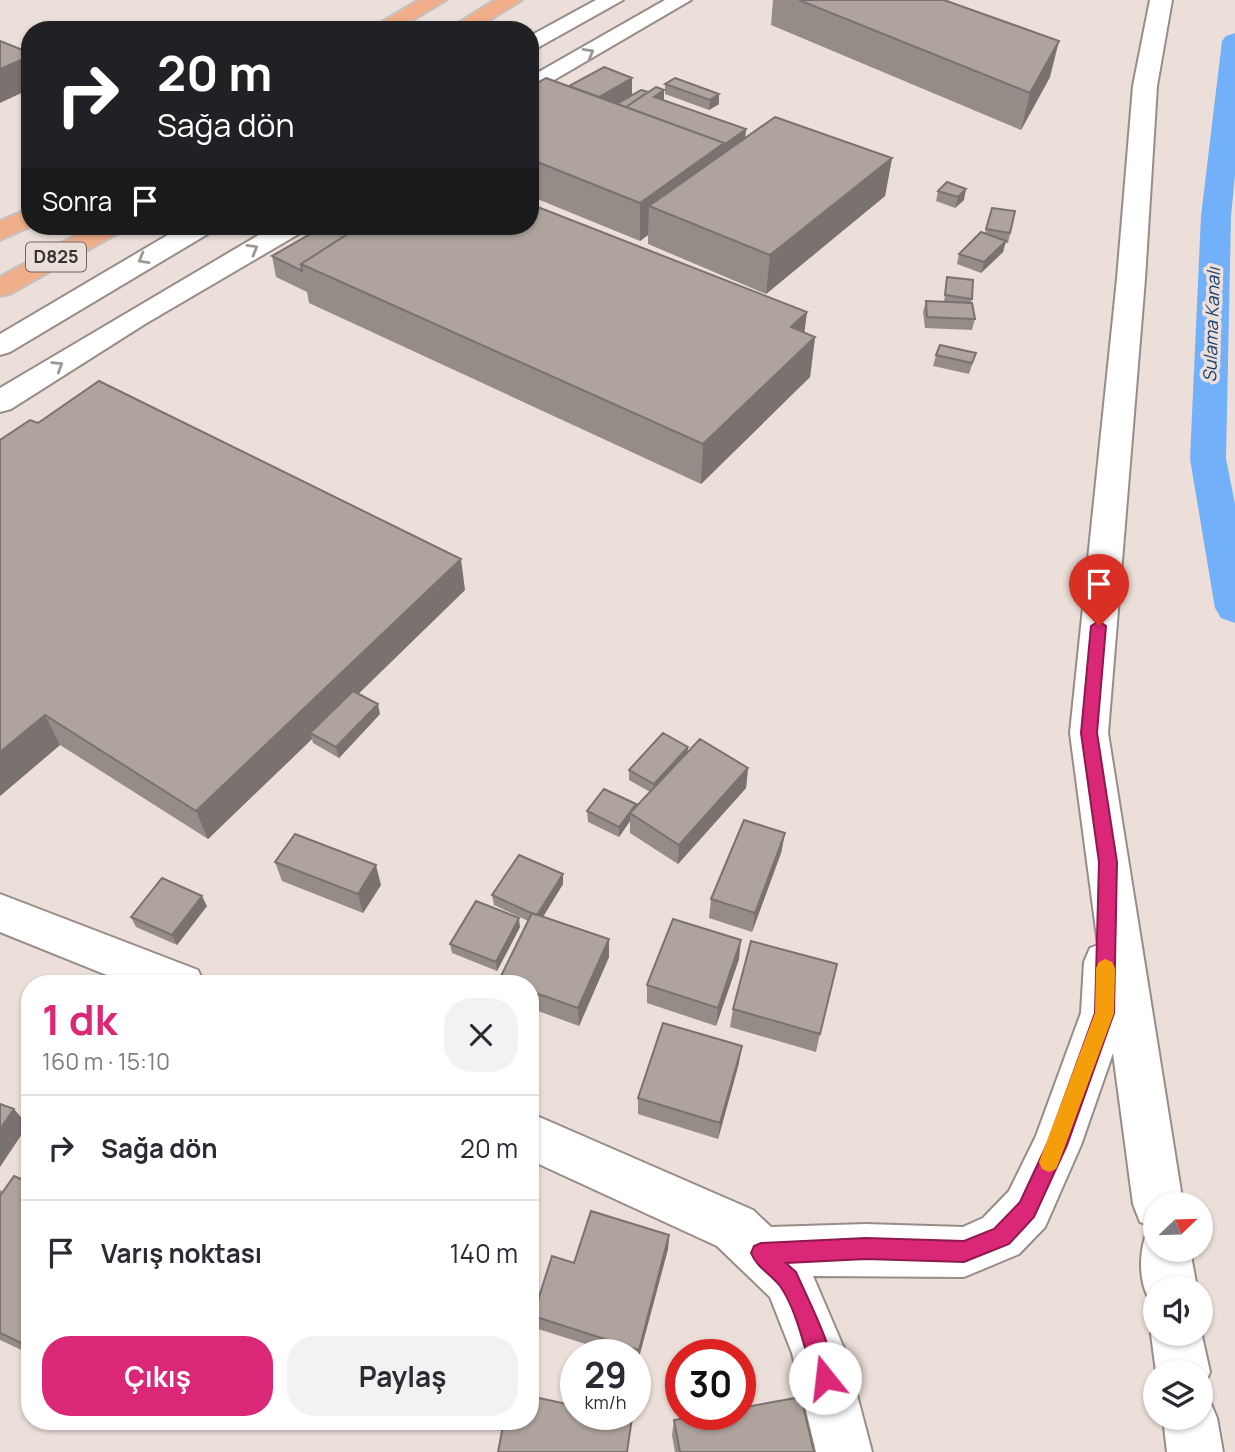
<!DOCTYPE html>
<html lang="tr">
<meta charset="utf-8">
<style>
body{margin:0;font-family:Manrope,sans-serif;background:#f2f2f3;color:#2b2b33;height:100vh;display:flex;flex-direction:column;font-size:26px;white-space:nowrap}
*{box-sizing:border-box;margin:0}
p{font-size:23px;color:#7c7c81}
.icon{flex:none;width:38px;height:38px;fill:none;stroke:currentColor;stroke-width:2;stroke-linecap:round;stroke-linejoin:round}
.map{position:relative;flex:1;overflow:hidden}
.panel{position:absolute;left:21px;top:975px;width:518px;height:455px;display:flex;flex-direction:column;background:#fff;border-radius:28px;box-shadow:0 2px 5px #0004}
.panel>*{flex:none}
.guide{position:absolute;left:21px;top:21px;width:518px;height:214px;border-radius:28px;box-shadow:0 2px 5px #0004;background:#202124;color:#fff;overflow:hidden}
.needle{width:46px;rotate:67deg}
.tools{position:absolute;left:1143px;top:1192px;display:grid;gap:14px}
.tools a{display:grid;place-items:center;width:70px;height:70px;border-radius:50%;background:#fff;box-shadow:0 2px 5px #0004;font-size:35px}
.speed{position:absolute;left:560px;top:1339px;display:flex;gap:14px;font-size:35px;font-weight:700;text-align:center}
.speed>*{display:grid;place-content:center;width:91px;height:91px;border-radius:50%;background:#fff;box-shadow:0 2px 5px #0004;line-height:1}
.speed small{font-size:18px;font-weight:400}
.speed .limit{border:10px solid #d22;background:#fff;color:#111}
.pin{position:absolute;display:grid;place-items:center;width:60px;height:60px;color:#fff;margin:-72px -30px;border-radius:50% 50% 50% 0;rotate:-45deg;box-shadow:0 0 7px #0007}
.pin .icon{rotate:45deg}
.me{position:absolute;width:77px;margin:-38px;rotate:344deg;stroke-linejoin:round;filter:drop-shadow(0 0 5px #0008)}
.turn{display:flex;align-items:center;gap:24px;height:147px;padding:0 21px;font-size:32px}
.turn .icon{width:91px;height:91px;stroke-width:2.5}
.turn b{display:block;font-size:49px;line-height:60px}
.then{display:flex;align-items:center;height:66px;padding:0 21px;background:#0003;gap:14px;font-size:26px}
.round{display:grid;place-items:center;flex:none;width:74px;height:74px;border-radius:28px;background:#f2f2f3}
.head{display:flex;align-items:center;justify-content:space-between;height:119px;padding:0 21px}
h1{font-size:42px;font-weight:700;line-height:52px;color:#db2777}
.action{display:flex;gap:14px;margin-top:auto;padding:14px 21px}
.action a{flex:1;height:80px;border-radius:28px;background:#db2777;color:#fff;font-size:28px;font-weight:700;line-height:80px;text-align:center}
.action a+a{background:#f2f2f3;color:#2b2b33}
ul{padding:0;list-style:none}
li{display:flex;align-items:center;gap:21px;height:105px;padding:0 21px;border-top:2px solid #e1e1e2}
li div{flex:1}
li b{display:block;font-size:26px}
li em{font-style:normal}
.map>svg:first-child{display:block}
</style>
<div class="map">
<svg width="1235" height="1452" viewBox="0 0 1235 1452">
<rect width="100%" height="100%" fill="#ecdfd9"/>
<g fill="none" stroke-linecap="round" stroke-linejoin="round">
<!-- canal -->
<path fill="#72b0fa" fill-rule="evenodd" d="M1235,33V175L1231,216L1226,459L1235,504V623L1221,618L1215,608L1190,459L1201,216L1222,41L1226,36Z"/>
<defs>
<path id="minor" d="M1150,0H1172L1157,86L1145,279L1108,733L1183,1204H1155V1228L1140,1222L1133,1204L1113,1053L1081,1145L1045,1227L1019,1254L964,1277L813,1276L846,1353L872,1452H816L792,1353L770,1297L717,1246L530,1160V1113L753,1210L771,1227L866,1224L963,1227L983,1218L1009,1191L1036,1136L1081,1013L1084,962L1090,948L1098,945L1070,733L1117,279L1133,86Z
M0,894L198,970L204,984H129L0,932Z
M1155,1229V1250H1190L1197,1288H1155V1307C1138,1289 1138,1254 1147,1232Z
M1155,1323V1334H1200V1327L1210,1372L1202,1391L1200,1372H1156L1151,1334Z
M1200,1395L1209,1399L1217,1418L1223,1452H1167L1163,1418H1200Z"/>
<path id="secondary" d="M596,0H623L530,52V36Z
M665,0H691L530,94V77Z
M183,226H215L211,232L10,352L0,355V334Z
M274,226H306L302,232L145,324L11,409L0,412V388Z"/>
<path id="trunk" d="M419,0H446L396,30H368Z
M495,0H522L474,30H447Z
M30,208L32,226L0,240V221Z
M92,226H124L120,232L10,294L0,296V277Z"/>
</defs>
<!-- minor casing -->
<use href="#minor" stroke="#988c87" stroke-width="4"/>
<!-- secondary casing -->
<use href="#secondary" stroke="#988c87" stroke-width="4"/>
<!-- trunk casing -->
<use href="#trunk" stroke="#c3c2c1" stroke-width="4"/>
<!-- minor -->
<use href="#minor" fill="#fff" fill-rule="evenodd"/>
<!-- secondary -->
<use href="#secondary" fill="#fff" fill-rule="evenodd"/>
<!-- trunk -->
<use href="#trunk" fill="#f0ae8b" fill-rule="evenodd"/>
</g>
<!-- wall -->
<path fill="#968c87" d="M773,0H945L1050,77L1021,130L771,25Z
M665,84L719,104L709,110L665,94Z
M569,86L664,101L746,129L745,138L892,158L885,196L766,294L648,244V235L640,241L530,196V87Z
M938,191L964,200L955,208L936,201Z
M992,208L1015,211L1008,243H1005L1003,252L981,273L957,264L959,254L985,233Z
M272,256L807,312L804,333L815,337L810,377L701,484L309,303L307,292L276,277Z
M947,277L972,299L971,303L975,319L972,330L925,328L923,312L926,301L944,302Z
M976,353L969,374L933,366L936,355Z
M38,423L465,590L358,694L380,714L339,758L313,743L312,739L208,839L60,745L0,796V440Z
M688,747L687,752L748,768L746,788L678,864L630,833V821L619,837L588,822L587,811L636,804V807L650,792L629,780V770Z
M785,833L781,853L752,932L709,918L711,899Z
M275,862L381,885L363,913L282,881Z
M563,874V884L543,917L609,939V957L579,1026L530,1008V984H500L499,980L528,921L494,905L492,895Z
M207,906L177,945L136,927L131,917Z
M520,927L497,971L452,953L450,944Z
M739,959L716,1026L647,1003V985Z
M733,1009L820,1034L816,1052L730,1027Z
M739,1063L718,1139L638,1114V1098Z
M30,1183V1354L0,1340V1190L3,1192Z
M669,1235L668,1249L638,1361H635V1354H617L535,1328L533,1316L574,1263Z
M674,1420L814,1452H675L672,1435Z"/>
<!-- shaded-wall -->
<path fill="#7a726e" d="M1059,41L1050,77L1021,130L1030,93Z
M30,56V89L0,103V69Z
M632,78V98L601,114L592,101Z
M664,90V110L654,97Z
M719,94V104L709,110L710,100Z
M746,129L744,150L649,206L648,235L640,241V203L724,143Z
M892,158L885,196L766,294L770,255Z
M966,189L964,200L955,208L958,197Z
M1006,241L1003,252L981,273L984,262Z
M807,312L802,350L815,337L810,377L701,484L703,444L791,327Z
M461,559L465,590L315,736L310,733L312,739L208,839L196,811Z
M378,704L380,714L339,758L336,747Z
M45,715L60,745L0,796V752Z
M688,747L687,757L653,794L654,784Z
M748,768L746,788L678,864L679,845Z
M636,804V814L630,813V821L619,837V827Z
M785,833L781,853L752,932L755,913Z
M376,865L381,885L363,913L358,894Z
M563,874V884L538,925L537,916Z
M202,896L207,906L177,945L172,935Z
M519,918L520,927L497,971L496,962Z
M609,939V957L579,1026L578,1008Z
M741,940L739,959L716,1026L718,1008Z
M742,1046L739,1063L718,1139L720,1123Z
M14,1109L28,1125L0,1167V1129Z
M669,1235L668,1249L638,1361L639,1350Z"/>
<!-- building -->
<path fill="#afa39d" stroke="#7a726e" stroke-width="2" d="M799,0H944L1059,41L1030,93Z
M0,41L30,53V56L0,69Z
M604,67L632,78L599,97L569,86Z
M546,78L724,143L640,203L530,159V87Z
M675,78L719,94L710,100L665,84Z
M656,87L664,90L654,97L746,129L724,145V143L626,107Z
M641,90L648,92L626,107L617,104Z
M775,117L892,158L770,255L649,206Z
M947,182L966,189L958,197L938,191Z
M530,204L807,312L791,327L815,337L703,444L301,264L360,226H530Z
M992,208L1015,211L1010,233L986,229Z
M324,226H360L301,264L302,271L272,256Z
M981,232L1006,241L984,262L959,254Z
M947,277L973,280L972,299L945,295Z
M926,301L972,303L975,319L927,317Z
M940,345L976,353L972,363L936,355Z
M99,381L461,559L196,811L45,715L0,752V440L30,420L38,423Z
M353,691L378,704L336,747L310,733Z
M663,733L688,747L654,784L629,770Z
M700,739L748,768L679,845L630,813Z
M604,789L636,804L619,827L587,811Z
M744,820L785,833L755,913L711,899Z
M295,834L376,865L358,894L275,862Z
M519,855L563,874L537,915L531,913L492,895Z
M162,878L202,896L172,935L131,917Z
M476,901L519,918L496,962L450,944Z
M532,913L609,939L578,1008L530,991V984H509L499,980Z
M673,919L741,940L718,1008L647,985Z
M751,941L837,964L820,1034L733,1009Z
M663,1023L742,1046L720,1123L638,1098Z
M0,1104L14,1109L0,1129Z
M14,1176L30,1183V1347L0,1333V1196Z
M591,1211L669,1235L639,1350L533,1316L552,1256L574,1263Z
M530,1396L576,1406V1414H615L632,1418L627,1452H498L504,1421H530Z
M801,1397L814,1452H680L674,1420L709,1414H740V1408Z"/>
<!-- one-way arrows -->
<defs><path id="oneway-chevron" d="M-2-3.5L2.5 0L-2 3.5" fill="none" stroke-width="1.6" stroke-linecap="round" stroke-linejoin="round" transform="scale(1.75)"/></defs>
<g stroke="#9b9897">
<use href="#oneway-chevron" transform="translate(589 53) rotate(-30)"/>
<use href="#oneway-chevron" transform="translate(253 249) rotate(-30)"/>
<use href="#oneway-chevron" transform="translate(143 259) rotate(150)"/>
<use href="#oneway-chevron" transform="translate(58 366) rotate(-32)"/>
</g>
<!-- route -->
<path fill="#db2777" stroke="#8e194d" stroke-width="2" d="M1099,621L1106,626L1097,733L1117,862L1114,1013L1067,1145L1034,1217L1009,1244L964,1262L866,1259L786,1263L796,1272C806,1296 842,1363 833,1385L825,1389L817,1385C805,1356 799,1313 780,1286C771,1274 757,1268 751,1253L754,1246L761,1243L866,1238L964,1241L994,1229L1020,1202L1048,1142L1095,1013L1099,862L1081,733L1091,626Z"/>
<!-- slow -->
<path fill="#f59e0b" d="M1105,959L1112,962L1115,968L1114,1013L1059,1162L1056,1169L1049,1172L1042,1169L1039,1162L1095,1013L1096,968L1099,962Z"/>
<g text-anchor="middle" stroke-width="7" stroke-linejoin="round" paint-order="stroke">
<!-- shield labels -->
<rect fill="#ecdfd9" stroke="#6d6662" stroke-width="2" x="26" y="242.5" width="60" height="29" rx="5"/>
<g font-size="18" font-weight="bold" fill="#37322f">
<text x="56" y="263">D825</text>
</g>
<!-- far-water labels -->
<g font-size="18" font-style="italic" fill="#174170" stroke="#ecdfd9">
<text transform="translate(1212 325) rotate(-88)" y="6">Sulama Kanalı</text>
</g>
</g>
</svg>
<div class="tools">
<a><svg class="needle" viewBox="-14 -14 28 28"><path d="M0-13l5 13h-10z" fill="#e53935"/><path d="M0 13l5-13h-10z" fill="#7c7c81"/></svg></a>
<a><svg class="icon" aria-label="sound" viewBox="0 0 24 24"><path d="M4 9h4l5-4v14l-5-4H4zM17 9q2 3 0 6"/></svg></a>
<a><svg class="icon" aria-label="layers" viewBox="0 0 24 24"><path d="M12 4l9 5-9 5-9-5zM3 14l9 5 9-5"/></svg></a>
</div>
<div class="speed"><div>29<small>km/h</small></div><div class="limit">30</div></div>
<div class="pin" style="left:1099px;top:626px;background:#d93025"><svg class="icon" aria-label="arrive" viewBox="0 0 24 24"><path d="M6 21V4h12l-3 4 3 4H6"/></svg></div>
<svg class="me" style="left:825px;top:1378px" viewBox="-20 -20 40 40"><circle r="19" fill="#fff"/><path d="M0-13L10 11 0 6-10 11z" fill="#db2777"/></svg>
<div class="guide">
<div class="turn"><svg class="icon" aria-label="right" viewBox="0 0 24 24"><path d="M7 20v-9h11M14 6l5 5-5 5"/></svg><div><b>20 m</b>Sağa dön</div></div>
<div class="then">Sonra<svg class="icon" aria-label="arrive" viewBox="0 0 24 24"><path d="M6 21V4h12l-3 4 3 4H6"/></svg></div>
</div>
<section class="panel">
<div class="head"><div><h1>1 dk</h1><p>160 m · 15:10</p></div><a class="round"><svg class="icon" aria-label="close" viewBox="0 0 24 24"><path d="M6 6l12 12M18 6L6 18"/></svg></a></div>
<ul>
<li><svg class="icon" aria-label="right" viewBox="0 0 24 24"><path d="M7 20v-9h11M14 6l5 5-5 5"/></svg><div><b>Sağa dön</b></div><em>20 m</em></li>
<li><svg class="icon" aria-label="arrive" viewBox="0 0 24 24"><path d="M6 21V4h12l-3 4 3 4H6"/></svg><div><b>Varış noktası</b></div><em>140 m</em></li>
</ul>
<div class="action"><a>Çıkış</a><a>Paylaş</a></div>
</section>
</div>
